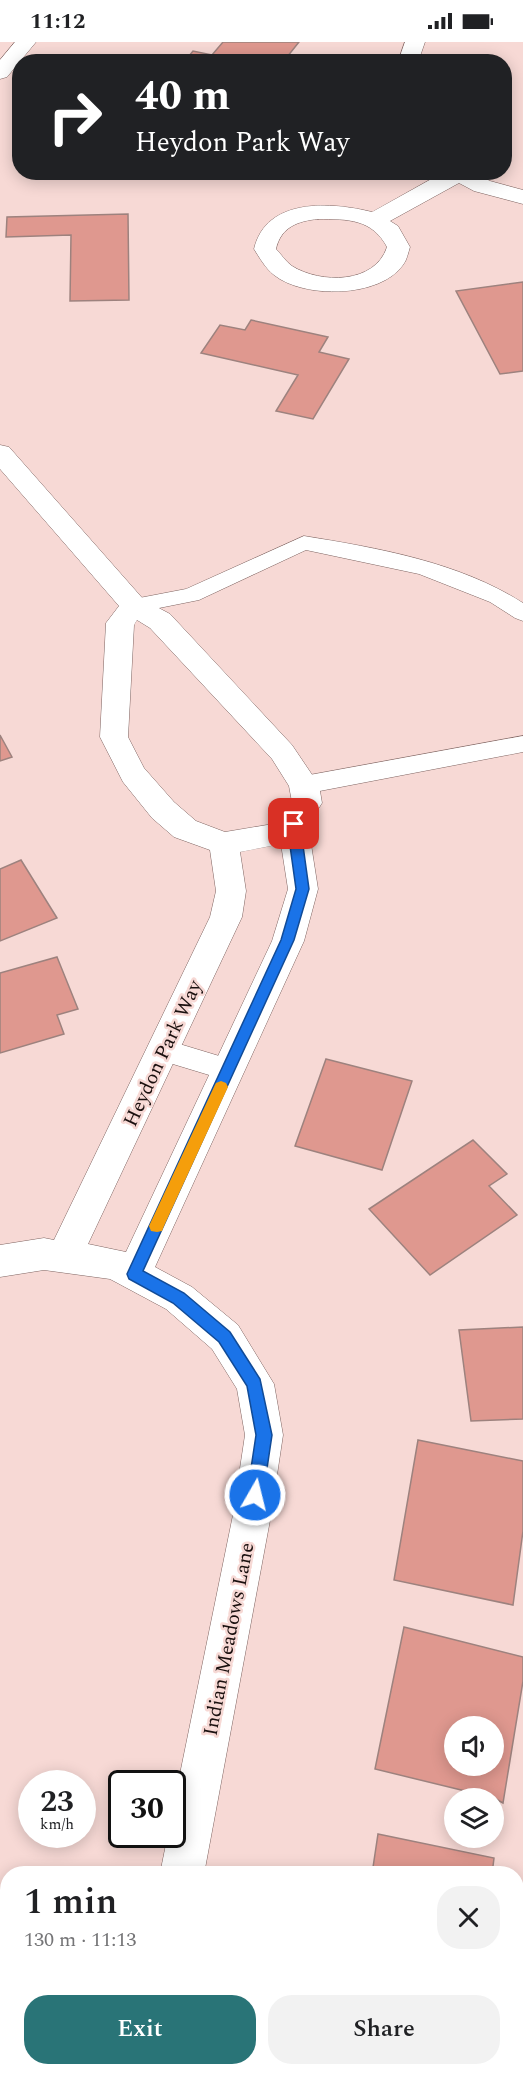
<!DOCTYPE html>
<meta charset="utf-8">
<style>
body{margin:0;font-family:Spectral,serif;background:#f2f2f2;color:#202124;height:100vh;display:flex;flex-direction:column;font-size:22px;white-space:nowrap}
*{box-sizing:border-box;margin:0}
p{font-size:20px;color:#757577}
.icon{flex:none;width:33px;height:33px;fill:none;stroke:currentColor;stroke-width:2;stroke-linecap:round;stroke-linejoin:round}
.map{position:relative;flex:1;overflow:hidden}
.side{position:absolute;left:0px;top:1824px;width:524px;height:210px;display:flex;flex-direction:column;background:#fff;border-radius:24px 24px 0 0;box-shadow:0 3px 15px #0003}
.side>*{flex:none}
.banner{position:absolute;left:12px;top:12px;width:500px;height:126px;border-radius:24px;box-shadow:0 3px 15px #0003;background:#202124;color:#fff;overflow:hidden}
.buttons{position:absolute;left:444px;top:1674px;display:grid;gap:12px}
.buttons a{display:grid;place-items:center;width:60px;height:60px;border-radius:50%;background:#fff;box-shadow:0 3px 15px #0003;font-size:30px}
.speed{position:absolute;left:18px;top:1728px;display:flex;gap:12px;font-size:30px;font-weight:700;text-align:center}
.speed>*{display:grid;place-content:center;width:78px;height:78px;border-radius:50%;background:#fff;box-shadow:0 3px 15px #0003;line-height:1}
.speed small{font-size:15px;font-weight:400}
.speed .limit{border:3px solid #111;border-radius:9px;background:#fff;color:#111}
.pin{position:absolute;display:grid;place-items:center;width:51px;height:51px;color:#fff;margin:-26px;border-radius:12px;box-shadow:0 3px 9px #0006}
.me{position:absolute;width:66px;margin:-33px;rotate:8deg;stroke-linejoin:round;filter:drop-shadow(0 0 4px #0008)}
.turn{display:flex;align-items:center;gap:21px;height:126px;padding:0 24px;font-size:27px}
.turn .icon{width:78px;height:78px;stroke-width:2.5}
.turn b{display:block;font-size:42px;line-height:51px}
.round{display:grid;place-items:center;flex:none;width:63px;height:63px;border-radius:24px;background:#f2f2f2}
.headline{display:flex;align-items:center;justify-content:space-between;height:102px;padding:0 24px}
h1{font-size:36px;font-weight:600;line-height:45px}
.action{display:flex;gap:12px;margin-top:auto;padding:12px 24px}
.action a{flex:1;height:69px;border-radius:24px;background:#297477;color:#fff;font-size:24px;font-weight:600;line-height:69px;text-align:center}
.action a+a{background:#f2f2f2;color:#202124}
.status{display:flex;justify-content:space-between;align-items:center;height:42px;padding:0 30px;background:#fff;direction:ltr}
.status svg{height:16px;fill:currentColor}
.map>svg:first-child{display:block}
</style>
<div class="status"><b>11:12</b><svg viewBox="0 0 49 12"><path d="M0 12V9h3v3zM5 12V6h3v6zM10 12V3h3v9zM15 12V0h3v12zM26 1h20v11H26zM47 4h2v5h-2z"/></svg></div>
<div class="map">
<svg width="523" height="2034" viewBox="0 0 523 2034">
<rect width="100%" height="100%" fill="#f7d9d5"/>
<!-- building -->
<path fill="#df988f" stroke="#9d827e" stroke-width="1.5" fill-rule="evenodd" d="M223,0H299L283,20H184L193,9L212,13Z
M156,130H190L185,136Z
M128,172L129,258L70,259L71,193L6,195L7,175Z
M523,240V329L500,332L456,249Z
M251,278L328,295L319,310L349,317L313,377L276,369L298,333L201,311L220,283L245,288Z
M0,693L12,715L0,719Z
M21,818L57,876L0,899V827Z
M57,915L78,967L57,973L64,992L0,1011V931Z
M326,1017L412,1039L382,1128L295,1104Z
M473,1098L507,1132L489,1144L517,1173L430,1233L369,1167Z
M523,1285V1377L471,1379L459,1288Z
M418,1398L523,1419V1489L513,1563L394,1538Z
M404,1585L523,1615V1639L503,1761L494,1756L375,1727ZM454,1684H494V1724H454Z
M378,1792L494,1816L492,1832H372Z"/>
<g fill="none" stroke-linecap="round" stroke-linejoin="round">
<defs>
<path id="service" d="M304,494C378,506 459,520 523,561V579L515,576L490,560L419,532L306,508L199,558L134,571L126,569L123,564L126,559L134,557L186,547Z
M523,694V710L304,752L295,749L292,743L295,737L304,734Z
M163,997L239,1020L243,1028L239,1036L229,1039L153,1016L150,1008L153,1000Z"/>
<path id="minor" d="M15,0H36L7,35L0,37V18Z
M405,0H425L418,20H398Z
M444,130H472L490,139L523,148V162L474,149L459,141L390,179L398,184L410,205C408,211 407,218 403,223C380,256 304,257 274,233C266,227 259,215 254,207C266,155 332,160 372,170ZM318,177C348,177 372,177 387,205C375,242 321,242 292,224C286,220 281,212 276,207C281,185 298,179 318,177Z
M0,403L9,405L144,558L170,572L292,703L319,743L322,761L308,783L318,847L304,899L155,1225L192,1245L238,1283L274,1342L283,1393L271,1473L204,1832H160L168,1792H172V1771L233,1473L245,1393L237,1347L212,1307L166,1267L110,1237L44,1228L0,1235V1203L44,1196L54,1198L210,875L216,849L210,808L174,795L152,776L123,740L100,695L106,581L119,564L0,427ZM137,578L150,586L272,717L289,744L292,760L282,774L267,783L225,790L196,779L174,760L144,726L128,695L134,583ZM281,802L288,847L272,899L126,1210L88,1202L242,875L246,849L240,810Z
M0,1922L8,1923V1968L0,1966Z
M325,2026H398L401,2034H328Z"/>
</defs>
<!-- service casing -->
<use href="#service" stroke="#7e6461" stroke-width="1"/>
<!-- minor casing -->
<use href="#minor" stroke="#7e6461" stroke-width="1"/>
<!-- service -->
<use href="#service" fill="#fff" fill-rule="evenodd"/>
<!-- minor -->
<use href="#minor" fill="#fff" fill-rule="evenodd"/>
</g>
<!-- route -->
<path fill="#1a73e8" stroke="#114b97" stroke-width="1.5" d="M294,777L300,782L309,847L294,898L143,1229L184,1251L230,1290L260,1337L272,1393L263,1453L261,1458L255,1460L250,1458L247,1453L256,1393L247,1344L219,1300L173,1261L129,1237L127,1232L281,898L296,847L287,782Z"/>
<!-- slow -->
<path fill="#f59e0b" d="M221,1039L226,1041L228,1045L164,1184L162,1189L157,1190L151,1189L149,1184L214,1045L216,1041Z"/>
<g text-anchor="middle" stroke-width="5" stroke-linejoin="round" paint-order="stroke">
<!-- street labels -->
<g font-size="20" fill="#1a100f" stroke="#f7d9d5">
<text transform="translate(162 1011) rotate(-65)" y="7">Heydon Park Way</text>
<text transform="translate(228 1597) rotate(-79)" y="7">Indian Meadows Lane</text>
</g>
</g>
</svg>
<div class="buttons">
<a><svg class="icon" aria-label="sound" viewBox="0 0 24 24"><path d="M4 9h4l5-4v14l-5-4H4zM17 9q2 3 0 6"/></svg></a>
<a><svg class="icon" aria-label="layers" viewBox="0 0 24 24"><path d="M12 4l9 5-9 5-9-5zM3 14l9 5 9-5"/></svg></a>
</div>
<div class="speed"><div>23<small>km/h</small></div><div class="limit">30</div></div>
<div class="pin" style="left:294px;top:782px;background:#d93025"><svg class="icon" aria-label="arrive" viewBox="0 0 24 24"><path d="M6 21V4h12l-3 4 3 4H6"/></svg></div>
<svg class="me" style="left:255px;top:1453px" viewBox="-20 -20 40 40"><circle r="17" fill="#1a73e8" stroke="#fff" stroke-width="3"/><path d="M0-11L8 9 0 5-8 9z" fill="#fff"/></svg>
<div class="banner">
<div class="turn"><svg class="icon" aria-label="right" viewBox="0 0 24 24"><path d="M7 20v-9h11M14 6l5 5-5 5"/></svg><div><b>40 m</b>Heydon Park Way</div></div>
</div>
<section class="side">
<div class="headline"><div><h1>1 min</h1><p>130 m · 11:13</p></div><a class="round"><svg class="icon" aria-label="close" viewBox="0 0 24 24"><path d="M6 6l12 12M18 6L6 18"/></svg></a></div>
<div class="action"><a>Exit</a><a>Share</a></div>
</section>
</div>
